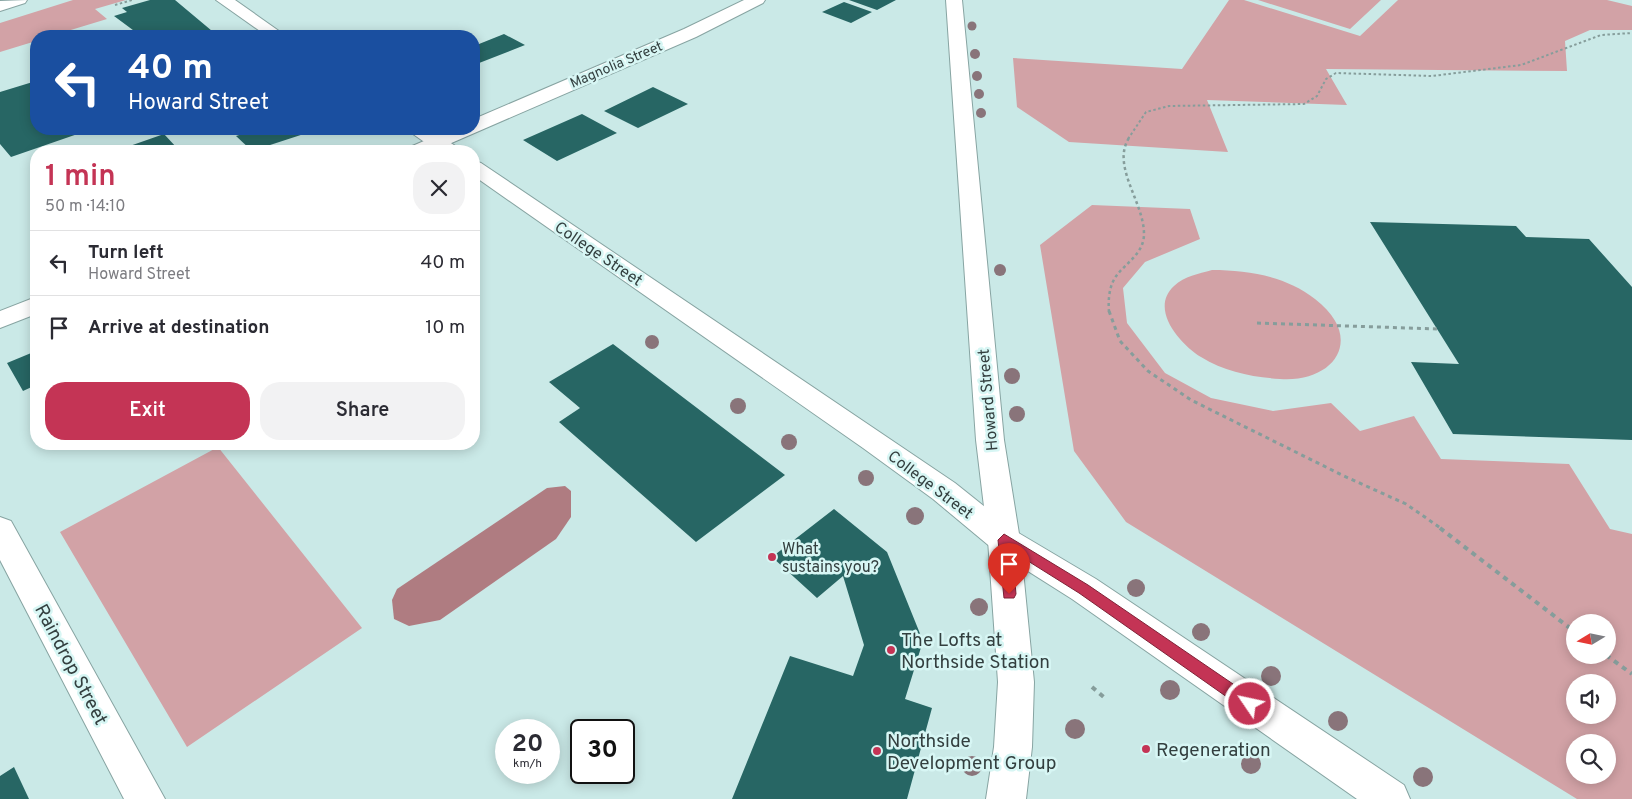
<!DOCTYPE html>
<meta charset="utf-8">
<style>
body{margin:0;font-family:Overpass,sans-serif;background:#f2f2f3;color:#2b2b33;height:100vh;display:flex;flex-direction:column;font-size:19px;white-space:nowrap}
*{box-sizing:border-box;margin:0}
p{font-size:16px;color:#7c7c81}
.icon{flex:none;width:28px;height:28px;fill:none;stroke:currentColor;stroke-width:2;stroke-linecap:round;stroke-linejoin:round}
.map{position:relative;flex:1;overflow:hidden}
.drawer{position:absolute;left:30px;top:145px;width:450px;height:305px;display:flex;flex-direction:column;background:#fff;border-radius:20px;box-shadow:0 2px 12px #0003}
.drawer>*{flex:none}
.top-card{position:absolute;left:30px;top:30px;width:450px;height:105px;border-radius:20px;box-shadow:0 2px 12px #0003;background:#1a4fa0;color:#fff;overflow:hidden}
.needle{width:32px;rotate:260deg}
.tools{position:absolute;left:1566px;top:614px;display:grid;gap:10px}
.tools a{display:grid;place-items:center;width:50px;height:50px;border-radius:50%;background:#fff;box-shadow:0 2px 12px #0003;font-size:25px}
.speed{position:absolute;left:495px;top:719px;display:flex;gap:10px;font-size:25px;font-weight:700;text-align:center}
.speed>*{display:grid;place-content:center;width:65px;height:65px;border-radius:50%;background:#fff;box-shadow:0 2px 12px #0003;line-height:1}
.speed small{font-size:12px;font-weight:400}
.speed .limit{border:2px solid #111;border-radius:8px;background:#fff;color:#111}
.pin{position:absolute;display:grid;place-items:center;width:42px;height:42px;color:#fff;margin:-51px -21px;border-radius:50% 50% 50% 0;rotate:-45deg;box-shadow:0 0 5px #0007}
.pin .icon{rotate:45deg}
.me{position:absolute;width:55px;margin:-28px;rotate:304deg;stroke-linejoin:round;filter:drop-shadow(0 0 4px #0008)}
.turn{display:flex;align-items:center;gap:18px;height:105px;padding:0 15px;font-size:22px}
.turn .icon{width:65px;height:65px;stroke-width:2.5}
.turn b{display:block;font-size:35px;line-height:42px}
.round{display:grid;place-items:center;flex:none;width:52px;height:52px;border-radius:20px;background:#f2f2f3}
.headline{display:flex;align-items:center;justify-content:space-between;height:85px;padding:0 15px}
h1{font-size:30px;font-weight:600;line-height:38px;color:#c43455}
.action{display:flex;gap:10px;margin-top:auto;padding:10px 15px}
.action a{flex:1;height:58px;border-radius:20px;background:#c43455;color:#fff;font-size:20px;font-weight:600;line-height:58px;text-align:center}
.action a+a{background:#f2f2f3;color:#2b2b33}
ul{padding:0;list-style:none}
li{display:flex;align-items:center;gap:15px;height:65px;padding:0 15px;border-top:1px solid #e1e1e2}
li div{flex:1}
li b{display:block;font-size:19px}
li em{font-style:normal}
.map>svg:first-child{display:block}
</style>
<div class="map">
<svg width="1632" height="799" viewBox="0 0 1632 799">
<rect width="100%" height="100%" fill="#cae9e7"/>
<!-- green -->
<path fill="#d2a2a6" fill-rule="evenodd" d="M73,0H126L95,9L107,19L51,36H36V41L0,52V23Z
M1229,0H1244L1360,36L1398,0H1607L1632,6V30H1590L1565,41L1567,71L1326,69L1347,105L1207,100L1228,152L1069,142L1017,107L1013,58L1182,69Z
M1258,0H1381L1350,29Z
M1092,205L1190,209L1200,239L1145,262L1123,288L1127,323L1165,373L1211,398L1273,411L1331,403L1360,431L1414,416L1441,459L1569,464L1610,529L1632,534V799H1577L1126,522L1074,451L1040,245ZM1608,622V655H1575V622ZM1608,682V715H1575V682ZM1608,742V775H1575V742Z
M1212,270C1248,270 1286,276 1315,299C1365,337 1336,383 1280,379C1252,377 1225,372 1201,357C1180,344 1149,309 1174,286C1185,276 1198,274 1212,270Z
M218,447L362,628L187,747L60,532Z"/>
<!-- water -->
<path fill="#af7c81" d="M565,486L571,491V517L556,539L440,620L409,626L394,619L392,600L397,589L547,488Z"/>
<!-- building -->
<path fill="#276664" d="M150,0H175L218,36H141L114,16L127,12L122,8Z
M849,0H896L877,10Z
M844,2L872,12L851,23L822,12Z
M504,34L525,45L474,65V46Z
M36,81V129H92L11,157L0,144V92Z
M653,87L688,104L638,128L604,111Z
M582,114L617,133L557,161L523,140Z
M258,129H310L313,131L252,151L236,136Z
M164,134L177,148L168,151H127L124,148Z
M1370,222L1516,226L1526,237L1589,239L1632,287V440L1453,434L1411,362L1459,364Z
M613,344L785,475L696,542L559,422L580,408L549,382Z
M36,351V385L23,391L7,363Z
M834,509L887,552L923,641L905,699L932,708L907,799H732L790,656L853,676L864,645L843,576L817,598L772,557Z
M14,767L29,799H0V776Z"/>
<g fill="none" stroke-linecap="round" stroke-linejoin="round">
<defs>
<path id="street" d="M216,0H235L286,36H267Z
M406,129H429L457,147L460,151H437Z
M474,161L481,163L955,483L1015,531L1096,579L1404,785L1410,799H1357L1072,599L993,549L933,499L863,448L474,176Z
M0,517L11,521L165,799H124L0,560Z"/>
<path id="secondary" d="M744,0H765L763,3L696,37L433,151H407L410,147L452,129H474V119L684,29Z
M946,0H962L1004,440L1020,540L1034,682L1032,747L1026,799H986L994,747L998,682L988,540L976,440Z
M36,297V314L0,328V311Z"/>
<path id="primary" d="M27,0L25,3L0,11V1Z"/>
</defs>
<!-- street casing -->
<use href="#street" stroke="#87a4a2" stroke-width="2"/>
<!-- secondary casing -->
<use href="#secondary" stroke="#87a4a2" stroke-width="2"/>
<!-- primary casing -->
<use href="#primary" stroke="#87a4a2" stroke-width="2"/>
<!-- path-far3 -->
<path stroke="#869d9b" stroke-width="2" stroke-dasharray="2.5 2.5" stroke-linecap="butt" d="M115,5L132,0
M1128,139L1146,112L1169,106L1304,104L1317,96L1326,79L1336,73L1432,76L1521,65L1601,35L1632,33"/>
<!-- path-far2 -->
<path stroke="#869d9b" stroke-width="2.5" stroke-dasharray="3 3" stroke-linecap="butt" d="M1109,312C1108,300 1109,285 1117,275C1127,262 1144,253 1144,234C1144,202 1111,166 1129,138"/>
<!-- path-far1 -->
<path stroke="#869d9b" stroke-width="3" stroke-dasharray="4 4" stroke-linecap="butt" d="M1109,311L1120,341L1148,371L1191,400L1344,476L1406,504L1442,529
M1257,323L1438,329"/>
<!-- path -->
<path stroke="#869d9b" stroke-width="4" stroke-dasharray="5 5" stroke-linecap="butt" d="M1440,528L1575,632
M1606,655L1632,674
M1092,687L1106,699"/>
<!-- street -->
<use href="#street" fill="#fff" fill-rule="evenodd"/>
<!-- secondary -->
<use href="#secondary" fill="#fff" fill-rule="evenodd"/>
<!-- primary -->
<use href="#primary" fill="#fff" fill-rule="evenodd"/>
</g>
<!-- trees -->
<g fill="#89747a">
<circle cx="972" cy="26" r="4.5"/>
<circle cx="975" cy="54" r="5"/>
<circle cx="977" cy="76" r="5"/>
<circle cx="979" cy="94" r="5"/>
<circle cx="981" cy="113" r="5"/>
<circle cx="1000" cy="270" r="6"/>
<circle cx="652" cy="342" r="7"/>
<circle cx="1012" cy="376" r="8"/>
<circle cx="738" cy="406" r="8"/>
<circle cx="1017" cy="414" r="8"/>
<circle cx="789" cy="442" r="8"/>
<circle cx="866" cy="478" r="8"/>
<circle cx="915" cy="516" r="9"/>
<circle cx="1136" cy="588" r="9"/>
<circle cx="979" cy="607" r="9"/>
<circle cx="1201" cy="632" r="9"/>
<circle cx="1271" cy="676" r="10"/>
<circle cx="1170" cy="690" r="10"/>
<circle cx="1338" cy="721" r="10"/>
<circle cx="1075" cy="729" r="10"/>
<circle cx="1251" cy="764" r="10"/>
<circle cx="972" cy="766" r="10"/>
<circle cx="1423" cy="777" r="10"/>
</g>
<!-- route -->
<path fill="#c43455" stroke="#7f2237" d="M1004,534L1088,585L1255,699L1257,704L1255,709L1250,711L1244,709L1079,593L1012,551L1016,594L1014,598H1004L998,540Z"/>
<!-- markers -->
<g fill="#c43455" stroke="#d7f6f4" stroke-width="2">
<circle cx="772" cy="557" r="5"/>
<circle cx="891" cy="650" r="5"/>
<circle cx="1146" cy="749" r="5"/>
<circle cx="877" cy="751" r="5"/>
</g>
<g text-anchor="middle" stroke-width="5" stroke-linejoin="round" paint-order="stroke">
<!-- far-street labels -->
<g font-size="14" fill="#333f3f" stroke="#d7f6f4">
<text transform="translate(616 64) rotate(-23)" y="5">Magnolia Street</text>
</g>
<!-- street labels -->
<g font-size="16" fill="#333f3f" stroke="#d7f6f4">
<text transform="translate(599 253) rotate(34)" y="6">College Street</text>
<text transform="translate(987 400) rotate(-95)" y="6">Howard Street</text>
<text transform="translate(931 484) rotate(37)" y="6">College Street</text>
</g>
<!-- poi labels -->
<g font-size="16" fill="#333f3f" stroke="#d7f6f4" text-anchor="start">
<text x="782" y="554">What<tspan x="782" dy="18">sustains you?</tspan></text>
</g>
<!-- near-poi labels -->
<g font-size="19" fill="#333f3f" stroke="#d7f6f4" text-anchor="start">
<text x="901" y="646">The Lofts at<tspan x="901" dy="22">Northside Station</tspan></text>
<text x="887" y="747">Northside<tspan x="887" dy="22">Development Group</tspan></text>
<text x="1156" y="756">Regeneration</text>
</g>
<!-- near-street labels -->
<g font-size="19" fill="#333f3f" stroke="#d7f6f4">
<text transform="translate(72 664) rotate(62)" y="7">Raindrop Street</text>
</g>
</g>
</svg>
<div class="tools">
<a><svg class="needle" viewBox="-14 -14 28 28"><path d="M0-13l5 13h-10z" fill="#e53935"/><path d="M0 13l5-13h-10z" fill="#7c7c81"/></svg></a>
<a><svg class="icon" aria-label="sound" viewBox="0 0 24 24"><path d="M4 9h4l5-4v14l-5-4H4zM17 9q2 3 0 6"/></svg></a>
<a><svg class="icon" aria-label="search" viewBox="0 0 24 24"><circle cx="10" cy="10" r="6"/><path d="M15 15l6 6"/></svg></a>
</div>
<div class="speed"><div>20<small>km/h</small></div><div class="limit">30</div></div>
<div class="pin" style="left:1009px;top:594px;background:#d93025"><svg class="icon" aria-label="arrive" viewBox="0 0 24 24"><path d="M6 21V4h12l-3 4 3 4H6"/></svg></div>
<svg class="me" style="left:1250px;top:704px" viewBox="-20 -20 40 40"><circle r="17" fill="#c43455" stroke="#fff" stroke-width="3"/><path d="M0-11L8 9 0 5-8 9z" fill="#fff"/></svg>
<div class="top-card">
<div class="turn"><svg class="icon" aria-label="left" viewBox="0 0 24 24"><path d="M17 20v-9H6M10 6l-5 5 5 5"/></svg><div><b>40 m</b>Howard Street</div></div>
</div>
<section class="drawer">
<div class="headline"><div><h1>1 min</h1><p>50 m · 14:10</p></div><a class="round"><svg class="icon" aria-label="close" viewBox="0 0 24 24"><path d="M6 6l12 12M18 6L6 18"/></svg></a></div>
<ul>
<li><svg class="icon" aria-label="left" viewBox="0 0 24 24"><path d="M17 20v-9H6M10 6l-5 5 5 5"/></svg><div><b>Turn left</b><p>Howard Street</p></div><em>40 m</em></li>
<li><svg class="icon" aria-label="arrive" viewBox="0 0 24 24"><path d="M6 21V4h12l-3 4 3 4H6"/></svg><div><b>Arrive at destination</b></div><em>10 m</em></li>
</ul>
<div class="action"><a>Exit</a><a>Share</a></div>
</section>
</div>
